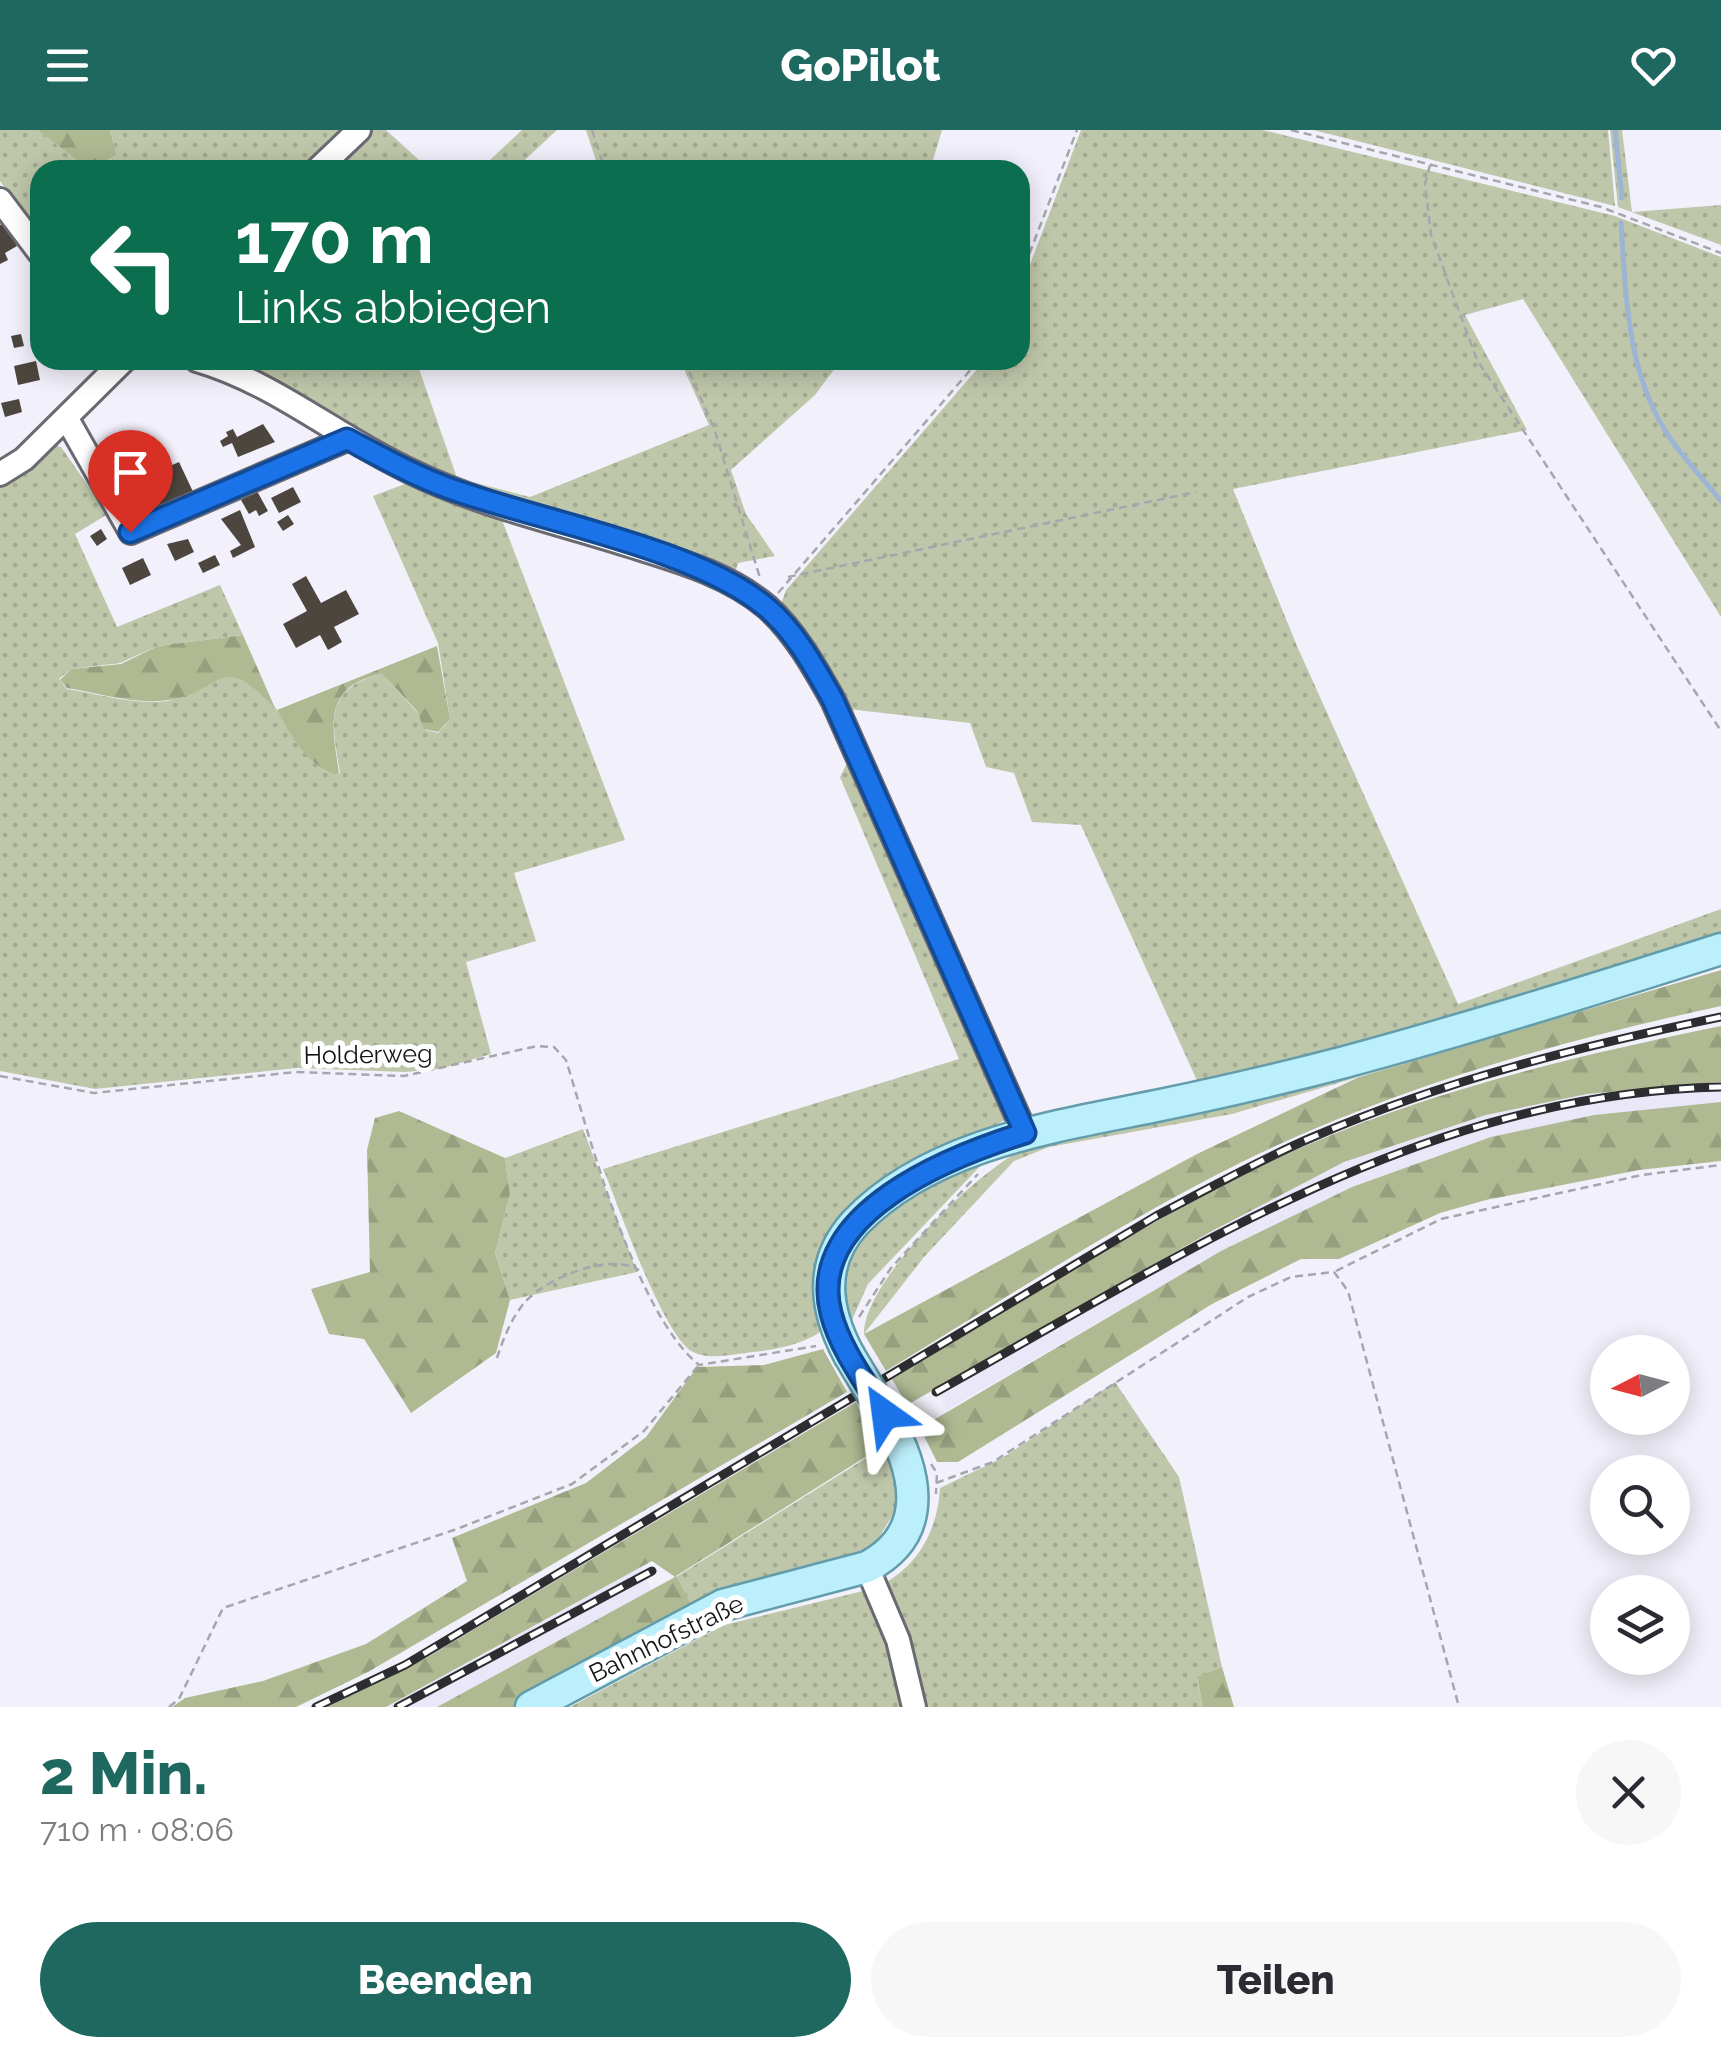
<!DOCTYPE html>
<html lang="de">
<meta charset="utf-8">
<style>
body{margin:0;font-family:Raleway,sans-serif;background:#f7f7f7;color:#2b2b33;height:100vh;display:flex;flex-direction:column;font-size:38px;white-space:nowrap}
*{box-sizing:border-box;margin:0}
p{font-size:32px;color:#7c7c81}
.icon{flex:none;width:55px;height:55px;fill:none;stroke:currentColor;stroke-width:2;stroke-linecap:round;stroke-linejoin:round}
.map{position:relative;height:1577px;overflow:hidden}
.details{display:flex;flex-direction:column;background:#fff;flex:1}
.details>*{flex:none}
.guide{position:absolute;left:30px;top:30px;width:1000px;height:210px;border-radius:30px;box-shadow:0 5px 25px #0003;background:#0b6e4f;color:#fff;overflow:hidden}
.needle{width:65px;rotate:264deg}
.fabs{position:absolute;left:1590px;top:1205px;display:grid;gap:20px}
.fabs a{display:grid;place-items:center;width:100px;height:100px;border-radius:50%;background:#fff;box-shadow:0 5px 25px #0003;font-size:50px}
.pin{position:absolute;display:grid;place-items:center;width:85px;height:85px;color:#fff;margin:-102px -42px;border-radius:50% 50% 50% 0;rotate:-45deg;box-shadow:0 0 10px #0007}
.pin .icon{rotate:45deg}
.me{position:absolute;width:110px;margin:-55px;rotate:329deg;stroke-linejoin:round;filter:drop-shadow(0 0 8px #0008)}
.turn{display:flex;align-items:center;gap:35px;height:210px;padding:0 40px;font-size:45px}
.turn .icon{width:130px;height:130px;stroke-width:2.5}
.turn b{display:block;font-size:70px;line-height:85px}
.round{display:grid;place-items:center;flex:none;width:105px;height:105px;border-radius:52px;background:#f7f7f7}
.summary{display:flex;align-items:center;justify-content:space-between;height:170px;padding:0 40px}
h1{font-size:60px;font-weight:800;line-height:75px;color:#1e6860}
.button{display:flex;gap:20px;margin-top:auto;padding:20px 40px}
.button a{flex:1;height:115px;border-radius:60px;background:#1e6860;color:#fff;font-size:40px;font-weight:800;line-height:115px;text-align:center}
.button a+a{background:#f7f7f7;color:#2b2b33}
header{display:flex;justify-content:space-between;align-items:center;height:130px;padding:0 40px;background:#1e6860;color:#fff;font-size:45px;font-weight:800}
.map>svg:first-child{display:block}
</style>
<header><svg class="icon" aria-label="menu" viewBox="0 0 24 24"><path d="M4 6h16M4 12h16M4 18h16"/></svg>GoPilot<svg class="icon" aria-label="heart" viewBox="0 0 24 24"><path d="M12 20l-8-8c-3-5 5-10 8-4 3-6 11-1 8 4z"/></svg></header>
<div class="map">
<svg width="1721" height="1577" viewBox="0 0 1721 1577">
<defs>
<pattern id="grass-dots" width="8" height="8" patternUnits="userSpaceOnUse" patternTransform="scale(2.5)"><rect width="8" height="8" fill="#bfc7aa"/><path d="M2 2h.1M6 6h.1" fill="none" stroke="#a3aa92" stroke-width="1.8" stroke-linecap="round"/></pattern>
<pattern id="forest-firs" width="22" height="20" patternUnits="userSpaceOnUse" patternTransform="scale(2.5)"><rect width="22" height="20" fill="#afba93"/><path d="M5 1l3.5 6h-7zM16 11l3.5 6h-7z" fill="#969f7e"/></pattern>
</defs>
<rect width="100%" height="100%" fill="#f2f1fb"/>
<!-- built -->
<path fill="#eae7f9" d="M1721,952V972L1491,1007L1352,1057L1221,1121L947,1280L936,1259L1212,1101L1344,1032L1486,985L1587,964Z
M642,1437L651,1460L437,1577H386Z"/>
<!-- grass -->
<path fill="url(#grass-dots)" d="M0,0H37L90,40H40V110L0,51Z
M110,0H344L301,40H93L117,25Z
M370,0H386L430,40H329Z
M522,0H557L514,40H479Z
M586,0H942L930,40H599Z
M1081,0H1263L1615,86L1721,127V487L1523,169L1465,185L1527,300L1233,359L1297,516L1458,874L1721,779V805L1462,885L1199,955L1081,695L1032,692L1014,643L986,637L970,593L848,579L780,477L786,460L985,230H1020V161Z
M1313,0H1608L1615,76Z
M1610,0H1622L1632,82L1721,75V115L1618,77Z
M237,230H416L457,348L530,367L709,295L680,230H841L815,265L731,340L746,384L775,426L738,433L735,443L671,414L419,338Z
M45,313L61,317L108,384L75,404L117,497L220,455L243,505L158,516L120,533L71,539L59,549L67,559C98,564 136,575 167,571C191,567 215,539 239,547C284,562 289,628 335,645L340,643C332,595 322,558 382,544L417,582L426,600L438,603L450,589L438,513L373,366L410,352L499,382L625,710L514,743L536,811L466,832L491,924L439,939L405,942L297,938L95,959L0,941V352Z
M849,629L1005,977V990C945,1023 820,1060 818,1144C818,1161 823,1181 825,1198C809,1213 775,1220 753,1222C734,1224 708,1231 691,1221C661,1201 619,1076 603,1039L959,929L840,647Z
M1359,947L1232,984L1049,1017L1014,1031L924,1127L864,1204C863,1151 981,1036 1030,1016L1170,991Z
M583,999L637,1142L510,1170L495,1123L510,1064L505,1028Z
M987,1029L868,1154L852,1190H842L845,1122L890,1073Z
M1115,1252L1179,1347L1222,1537L1197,1548L1203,1577H921L883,1454C919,1435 938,1398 940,1358L1004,1327Z
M887,1315L899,1375L873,1417L740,1455L694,1479L676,1447Z
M867,1460L875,1467L908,1577H570L724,1495Z"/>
<!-- forest -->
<path fill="url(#forest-firs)" d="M37,0H110L117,25L90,40Z
M243,505L275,578C217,518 227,561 168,570C136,575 98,563 67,558L60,550L71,539L121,534L158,516Z
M437,516L450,589L438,602L424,599L417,581L382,544C322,556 332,596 339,643L335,645C306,634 291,606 277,580Z
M1721,840V876C1559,911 1396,957 1246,1030C1122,1091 1005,1169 886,1241L864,1204L1197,1024L1359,947Z
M1721,896V952L1587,964L1486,985L1344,1032L1212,1101L907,1275L892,1249C1008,1179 1124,1105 1245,1044C1393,969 1560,929 1721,896Z
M1721,972V1031L1639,1040L1486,1070L1440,1083L1339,1129H1301L1212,1174L958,1332H937L920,1298L1221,1121L1352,1057L1491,1007L1594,985Z
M399,981L505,1028L510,1064L495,1123L510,1170L496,1223L411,1283L364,1209L329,1204L311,1159L370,1142L367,1020L375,988Z
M823,1219L847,1262L368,1542L296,1577H172L185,1568L263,1551L366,1514L467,1451L452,1408L586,1353L646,1307L697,1237L764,1235Z
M856,1272L878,1319L676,1446L694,1479L516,1577H437L675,1447L652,1431L386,1577H327L426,1528Z
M1222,1537L1234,1577H1203L1197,1547Z"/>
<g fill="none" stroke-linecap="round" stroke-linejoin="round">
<!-- stream -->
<path stroke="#9db4d5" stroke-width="5" d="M1615,0L1622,68
M1621,93C1626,167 1627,248 1672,311C1687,332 1705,351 1721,371"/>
</g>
<!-- building -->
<path fill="#4c463f" d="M5,93L17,116L5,123L8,130L0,134V95Z
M21,204L24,216L14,218L11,206Z
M36,231L40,250L18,255L14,236Z
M19,269L22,282L5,287L1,273Z
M263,294L275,312L238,327L232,313L223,317L220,311L228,306L226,302L233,299L237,307Z
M107,323L120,349L113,353L98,329Z
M179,332L196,368L141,393L124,356Z
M293,357L301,372L279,383L271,368Z
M257,361L268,381L259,386L256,380L249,384L241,370Z
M240,380L255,417L233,428L230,421L241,415L221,389Z
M288,385L294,394L283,401L277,392Z
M101,399L107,409L97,416L90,406Z
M188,409L194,422L175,431L167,414Z
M215,425L220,435L203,443L198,433Z
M143,428L151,445L130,455L122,438Z
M306,446L321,473L346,460L359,484L334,497L342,512L328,520L320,505L296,518L283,494L307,481L292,454Z"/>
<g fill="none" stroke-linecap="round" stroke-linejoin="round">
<defs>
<path id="minor" d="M317,40L359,0
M0,70L40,123
M197,230C276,253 338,308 412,342C480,375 557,392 629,415C677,430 728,444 767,477C795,502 815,538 833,570L1025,1003
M67,289L131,402L347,309
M0,344L24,329L124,230
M867,1437L898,1510L914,1577"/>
<path id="major" d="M849,1225C825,1180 818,1134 855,1093C931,1013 1059,996 1161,975C1223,962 1284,948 1345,932C1471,898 1596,859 1721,819
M531,1577L723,1475L867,1437C934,1402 915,1337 885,1285"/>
</defs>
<!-- minor casing -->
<use href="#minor" stroke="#6b6972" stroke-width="28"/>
<!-- major casing -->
<use href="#major" stroke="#639caa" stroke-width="35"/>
<!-- path -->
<path stroke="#a7a6ae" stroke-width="2.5" stroke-dasharray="8 5" stroke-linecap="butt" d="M592,0L605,40
M1291,0L1601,77L1721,123
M1430,35L1425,54L1431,105L1477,230L1721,601
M1020,148L1077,0
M684,230L714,298L760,448
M788,447L1196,362
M778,463L979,230
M0,946L94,963L296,942L404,946L537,916L554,917L566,930C591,1011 635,1182 699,1235L816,1216
M1336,1141L1441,1089L1642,1045L1721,1035
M859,1187L891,1138L978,1044
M497,1228C503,1209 512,1187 525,1172C547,1148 609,1122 639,1140
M931,1334L937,1343L936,1364
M936,1353L993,1332L1248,1167L1291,1147L1334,1142L1348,1161L1459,1577
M169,1577L179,1569L223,1478L454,1400L572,1354L644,1301L698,1236"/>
<!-- minor -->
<use href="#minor" stroke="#fff" stroke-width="22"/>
<!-- major -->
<use href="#major" stroke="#bbeffb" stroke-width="30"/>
<defs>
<path id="rail" d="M936,1262C1187,1122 1423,964 1721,957
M316,1577L405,1535L1156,1086C1208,1059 1259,1030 1313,1007C1445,950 1581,916 1721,887
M398,1577L652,1441"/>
</defs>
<!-- rail casing -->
<use href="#rail" stroke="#2d2c31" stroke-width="9"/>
<!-- rail -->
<use href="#rail" stroke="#fff" stroke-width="5" stroke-dasharray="15" stroke-linecap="butt"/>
<defs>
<path id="major-bridge" d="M849,1225L885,1285"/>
</defs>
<!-- major-bridge casing -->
<use href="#major-bridge" stroke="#639caa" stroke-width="35" stroke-linecap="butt"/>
<!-- major-bridge -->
<use href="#major-bridge" stroke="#bbeffb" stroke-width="30"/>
</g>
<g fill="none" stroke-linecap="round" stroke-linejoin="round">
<defs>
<path id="route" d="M130,402L347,309C381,327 415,346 451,359C541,391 695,418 766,477C795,501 815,538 833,570L1025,1003C951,1026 805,1083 831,1183C840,1219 866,1253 885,1284"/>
</defs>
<!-- route casing -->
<use href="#route" stroke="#114b97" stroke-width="25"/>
<!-- route -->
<use href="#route" stroke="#1a73e8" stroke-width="18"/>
</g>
<g text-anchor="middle" stroke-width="10" stroke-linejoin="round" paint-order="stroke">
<!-- street labels -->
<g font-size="25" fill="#141317" stroke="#fff">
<text transform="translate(368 924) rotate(-1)" y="9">Holderweg</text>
<text transform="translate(666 1508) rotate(-26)" y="9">Bahnhofstraße</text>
</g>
</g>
</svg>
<div class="fabs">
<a><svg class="needle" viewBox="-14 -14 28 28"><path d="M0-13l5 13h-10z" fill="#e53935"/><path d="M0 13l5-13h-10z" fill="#7c7c81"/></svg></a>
<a><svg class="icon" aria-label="search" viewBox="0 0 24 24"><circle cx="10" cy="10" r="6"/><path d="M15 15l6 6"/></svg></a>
<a><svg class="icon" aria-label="layers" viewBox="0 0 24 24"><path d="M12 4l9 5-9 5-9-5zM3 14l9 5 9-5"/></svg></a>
</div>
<div class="pin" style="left:130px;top:402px;background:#d93025"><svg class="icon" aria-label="arrive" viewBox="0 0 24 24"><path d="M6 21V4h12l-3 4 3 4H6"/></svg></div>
<svg class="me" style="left:885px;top:1284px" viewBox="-20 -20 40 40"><path d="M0-17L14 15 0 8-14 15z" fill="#1a73e8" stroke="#fff" stroke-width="4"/></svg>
<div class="guide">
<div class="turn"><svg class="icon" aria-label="left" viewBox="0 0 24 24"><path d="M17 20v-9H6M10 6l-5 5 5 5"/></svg><div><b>170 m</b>Links abbiegen</div></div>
</div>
</div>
<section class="details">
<div class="summary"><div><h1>2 Min.</h1><p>710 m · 08:06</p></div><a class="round"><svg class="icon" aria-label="close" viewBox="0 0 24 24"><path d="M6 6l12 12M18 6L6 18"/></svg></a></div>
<div class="button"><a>Beenden</a><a>Teilen</a></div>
</section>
